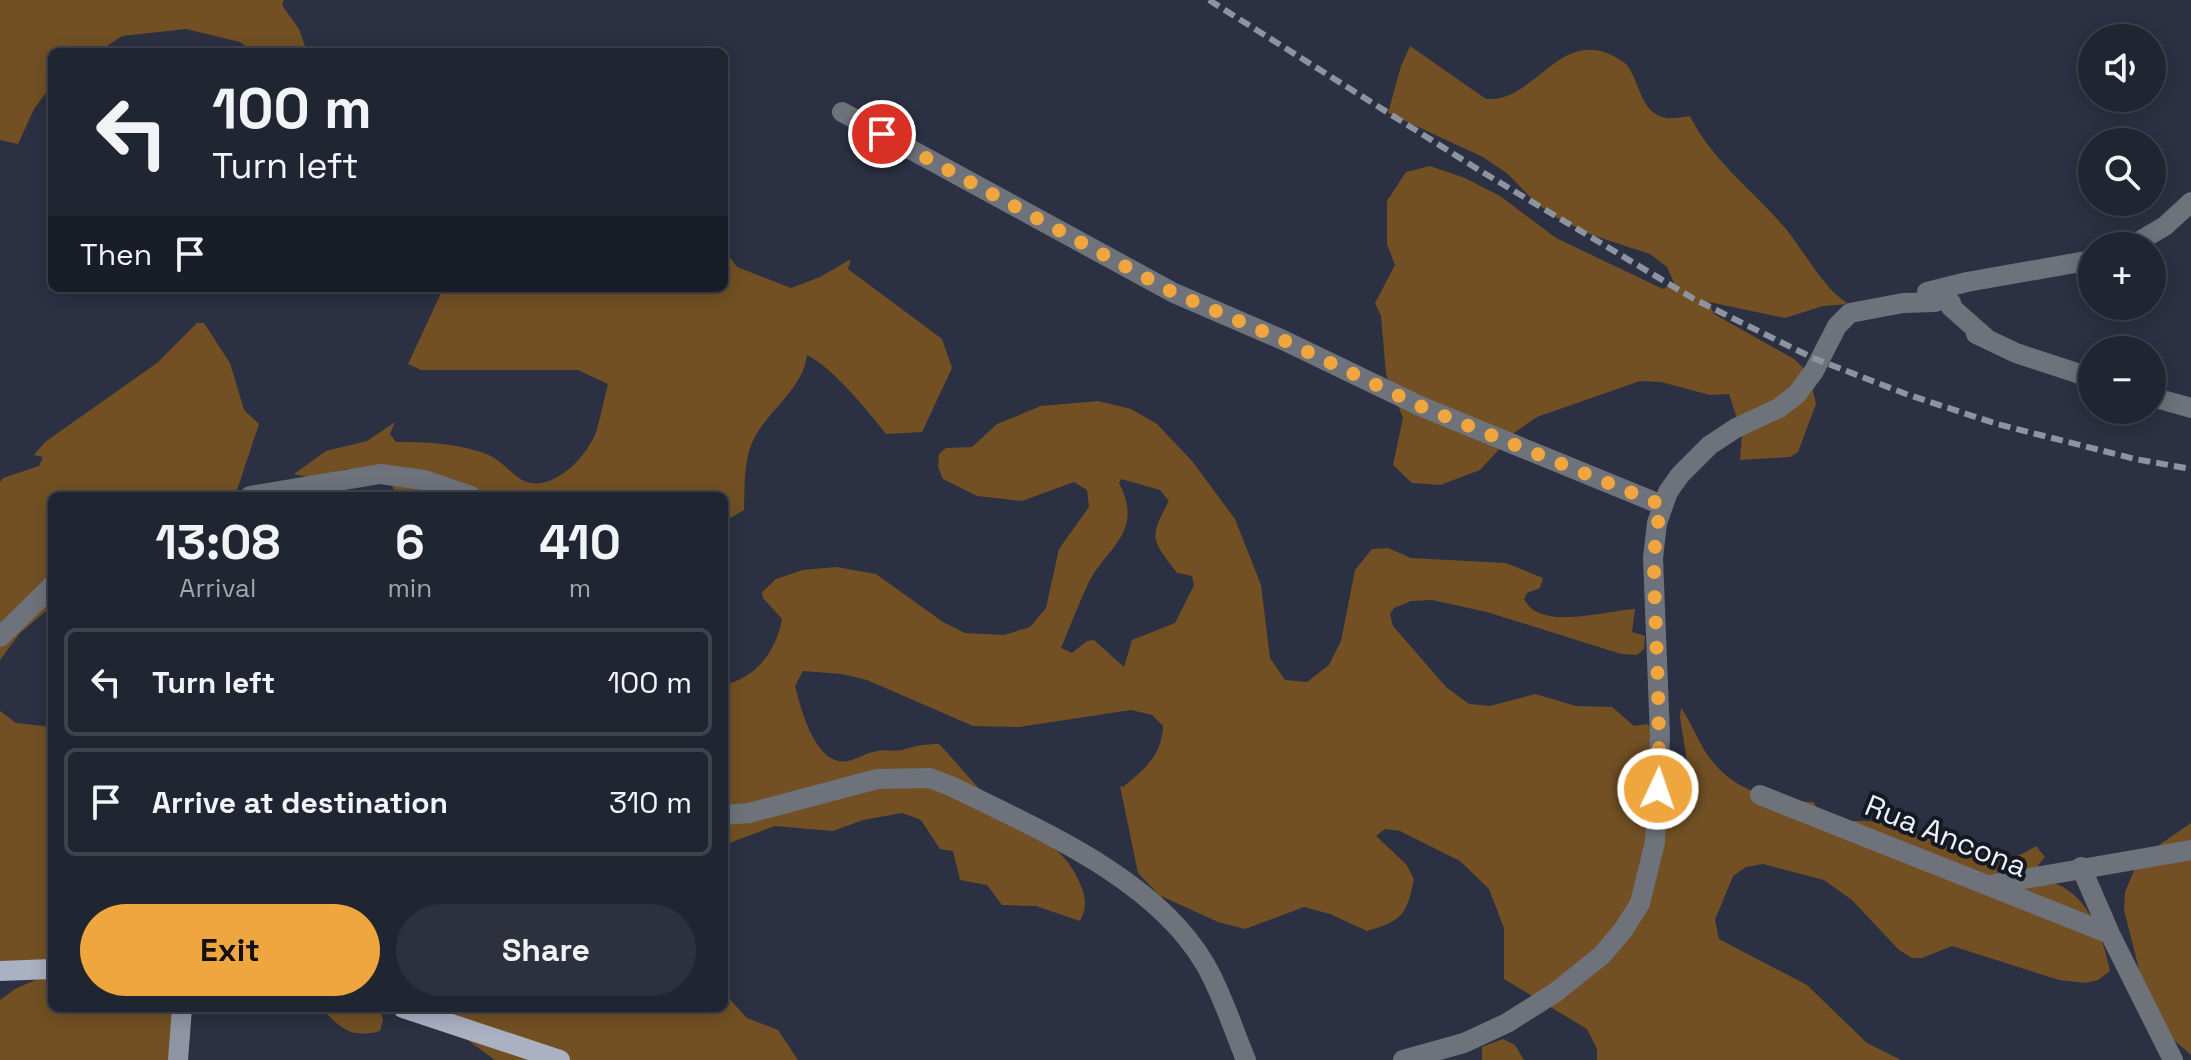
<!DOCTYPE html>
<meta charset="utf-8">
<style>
body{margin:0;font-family:"Space Grotesk",sans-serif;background:#2d313e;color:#f1f3f6;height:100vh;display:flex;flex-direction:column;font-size:30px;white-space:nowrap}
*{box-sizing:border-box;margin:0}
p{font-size:26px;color:#a2a5ac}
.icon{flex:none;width:44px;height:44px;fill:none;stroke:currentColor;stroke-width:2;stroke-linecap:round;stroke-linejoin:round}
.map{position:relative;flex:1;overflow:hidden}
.details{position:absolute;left:48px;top:492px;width:680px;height:520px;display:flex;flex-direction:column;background:#202532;border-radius:12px;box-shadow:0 4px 20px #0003,0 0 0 2px #3d424d}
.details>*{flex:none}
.guide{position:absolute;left:48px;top:48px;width:680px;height:244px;border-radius:12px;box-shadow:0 4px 20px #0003,0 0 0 2px #3d424d;background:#202532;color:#f1f3f6;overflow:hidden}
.buttons{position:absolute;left:2078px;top:24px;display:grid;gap:16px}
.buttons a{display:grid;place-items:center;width:88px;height:88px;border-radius:50%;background:#202532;box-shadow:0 4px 20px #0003,0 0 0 2px #3d424d;font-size:40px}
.pin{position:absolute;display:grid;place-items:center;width:68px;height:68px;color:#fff;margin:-34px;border:4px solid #fff;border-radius:50%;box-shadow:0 2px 8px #0007}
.me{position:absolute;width:88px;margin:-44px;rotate:3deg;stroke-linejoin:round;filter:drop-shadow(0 0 6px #0008)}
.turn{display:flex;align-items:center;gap:28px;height:168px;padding:0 32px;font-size:36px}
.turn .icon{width:104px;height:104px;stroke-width:2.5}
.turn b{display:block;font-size:56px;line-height:68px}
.then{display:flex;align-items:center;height:76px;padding:0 32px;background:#0003;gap:16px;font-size:30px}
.eta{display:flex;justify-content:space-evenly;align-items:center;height:136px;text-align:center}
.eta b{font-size:48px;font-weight:800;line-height:56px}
.button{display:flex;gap:16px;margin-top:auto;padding:16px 32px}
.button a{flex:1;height:92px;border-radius:48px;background:#f0a63e;color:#111;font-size:32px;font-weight:800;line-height:92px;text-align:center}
.button a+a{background:#2d313e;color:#f1f3f6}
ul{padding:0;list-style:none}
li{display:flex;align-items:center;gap:24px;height:108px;margin:0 16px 12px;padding:0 16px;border:4px solid #3d424d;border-radius:12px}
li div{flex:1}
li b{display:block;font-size:30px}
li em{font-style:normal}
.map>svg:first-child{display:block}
</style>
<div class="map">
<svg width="2191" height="1060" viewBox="0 0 2191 1060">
<rect width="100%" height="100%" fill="#2b3142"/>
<!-- forest -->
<path fill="#725024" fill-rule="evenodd" d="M0,0H284L282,5L299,29L307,52H254L240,42L186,29L122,36L98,52H52V85L34,109L18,144L0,140Z
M1410,46L1486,99C1531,102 1555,40 1600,51C1607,52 1622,60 1627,65C1640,82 1640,113 1666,118C1673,119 1683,117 1690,116C1712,161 1754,191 1785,228C1805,252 1822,287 1848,304L1823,306L1785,318L1709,302L1714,314L1794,359L1809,373L1816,404L1798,452L1790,457L1740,460L1742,434L1729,394L1710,395L1661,382L1640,381L1537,417L1514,433L1480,470L1440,485L1412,483L1393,465L1403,418L1386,374L1381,316L1375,303L1395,265L1387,244V201L1406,172L1430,166L1465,178L1500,196L1556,238L1663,289L1674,283L1667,267L1650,254L1592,235L1557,218L1536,203L1508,174L1483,157L1388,113L1401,66Z
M724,250L737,267L791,288L820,277L851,259L848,269L942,339L952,368L922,432L886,434C869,412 831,366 807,355C803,388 772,407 756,435C743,457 745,485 744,510L724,522V496H684V492L677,490L670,496H396L390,480L367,470L346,469L313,478L294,474L326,451L367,441L395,422L390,434L396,442C426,442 453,443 481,452C502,458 512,477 527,482C555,491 588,455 596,432C601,416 604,399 608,384L578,370H421L408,364L442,291L445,288H724Z
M197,323H204L230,363L244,410L259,424L235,496H52V606L20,633L0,660V482L3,478L39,466L43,457L34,455L45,442L157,363Z
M1098,401L1131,409L1157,424L1192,461L1235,519L1261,585L1270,658L1285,680L1307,682L1329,665L1341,641L1355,570L1372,549L1388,548L1411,558L1506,563L1543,578L1540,588L1527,593L1524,599C1540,632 1607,610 1635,609L1632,632L1645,636L1644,649L1637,655L1621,654L1487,612L1432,600L1411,601L1394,608L1390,614L1393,626L1446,687L1469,704L1490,706L1535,694L1576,706L1612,707L1634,726L1648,724L1669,763L1683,768L1687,762L1680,717L1681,708C1693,725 1700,747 1713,762C1738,793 1776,801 1814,802L1819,814C1840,825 1858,819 1881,822C1917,828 1976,867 2013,857C2021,855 2029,850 2036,846L2045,857L2038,865L2042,878C2050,882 2059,884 2066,889C2092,905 2104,942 2110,971L2098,980L2086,983L2059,980L1952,946L1922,958H1912L1899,950L1852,900L1824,880L1763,864L1746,867L1733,876L1715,920L1719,939L1807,985L1867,1043L1901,1060H1597V1049L1587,1029L1504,979V928L1489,889L1460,861L1400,831L1385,829L1376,836L1406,864L1414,879C1406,916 1403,920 1367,931L1330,914L1304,907L1245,929L1218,922L1159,895L1138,873L1120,786L1123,787C1145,769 1162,755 1163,726L1152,715L1131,710L1019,727L973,726L867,680L842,674L803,671L795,686C801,708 815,767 848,761C858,759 867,752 878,751C886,749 894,752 902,750C916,746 924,744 939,744C961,767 982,795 1007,815C1037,840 1066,846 1081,886C1086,899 1087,907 1080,921L1036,906L1002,905L987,885L960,880L953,851L940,849L921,820L902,813L863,820L833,831L775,826L724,845V685C757,677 776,651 782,619L763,598L762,592L776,579L803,570L836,567L876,574L943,622L965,633L1004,635L1030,627L1046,608L1059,549L1089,507L1087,490L1074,482L1022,501L977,496L943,479L938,467L939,454L946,448L972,447L997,424L1041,406ZM1121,479L1160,490L1169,501C1148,539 1152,539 1177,573L1192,576L1194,585L1175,623L1132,640L1124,667L1094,640L1087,641L1072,653L1061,648C1070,627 1078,605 1088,584C1106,547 1145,533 1119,483Z
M0,711L16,723L52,727V1008H172L173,1060H0V1000L15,989L42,977L0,973Z
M2191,823V1055L2166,1033L2147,1001L2124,910L2125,892L2139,859Z
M724,993L747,1018L778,1030L798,1060H495L424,1008H724Z
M321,1008H380L383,1020L380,1031C351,1039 340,1028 321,1008Z
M1503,1039L1515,1045L1524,1060H1482V1047Z"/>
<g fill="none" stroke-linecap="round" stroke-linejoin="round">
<!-- street -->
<path stroke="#6e727a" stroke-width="20" d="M842,112L1174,293L1283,340L1420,406L1662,505
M2131,246L2165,226L2191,202
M1927,292L1967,282L2092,260
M1976,334L2016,353L2092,378
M2152,397L2191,408
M250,496L380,474L424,480L471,496
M0,637L52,586
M1760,795L2110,934
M724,815L749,813L877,779L930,778L953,787C1039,830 1155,878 1205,964C1222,993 1233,1029 1246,1060
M2081,867L2110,934L2173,1060
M1989,885L2191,850
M1403,1060L1464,1043L1507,1023L1556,992L1602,955L1624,929L1640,903L1655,842L1660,736L1653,558L1657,523L1668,492L1680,475L1710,445L1736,428L1779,408L1797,394L1814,371L1837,326L1850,313L1903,303L1935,302L1945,298L1951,303V307L1986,338"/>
<!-- secondary -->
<path stroke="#9095a3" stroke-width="20" d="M178,1060L182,1008"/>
<!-- primary -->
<path stroke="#aab1c3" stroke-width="20" d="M0,971L52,969
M403,1008L560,1060"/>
<!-- rail -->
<path stroke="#8e93a1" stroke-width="6" stroke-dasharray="12 6" stroke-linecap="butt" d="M1209,0L1479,170L1694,299L1813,358L1906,394L1997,424L2135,459L2191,469"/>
</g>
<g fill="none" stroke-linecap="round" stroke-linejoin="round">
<!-- route -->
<path stroke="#f0a63e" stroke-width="14" stroke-dasharray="0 25.2" d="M882,134L1174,293L1283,340L1420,406L1662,505C1650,548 1655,591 1656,634C1658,686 1660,737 1658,789"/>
</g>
<g text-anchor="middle" stroke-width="8" stroke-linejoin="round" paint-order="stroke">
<!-- street labels -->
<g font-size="30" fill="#eef2fe" stroke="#161921">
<text transform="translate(1946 836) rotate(22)" y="10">Rua Ancona</text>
</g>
</g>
</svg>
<div class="buttons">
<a><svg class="icon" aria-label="sound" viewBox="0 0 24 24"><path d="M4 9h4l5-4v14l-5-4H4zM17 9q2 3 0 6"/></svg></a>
<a><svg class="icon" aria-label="search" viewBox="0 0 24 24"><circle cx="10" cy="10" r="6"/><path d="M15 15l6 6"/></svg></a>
<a>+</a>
<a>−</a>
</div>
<div class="pin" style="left:882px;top:134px;background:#d93025"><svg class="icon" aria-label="arrive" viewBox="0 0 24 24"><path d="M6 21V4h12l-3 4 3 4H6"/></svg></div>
<svg class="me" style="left:1658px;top:789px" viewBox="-20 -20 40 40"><circle r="17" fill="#f0a63e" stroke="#fff" stroke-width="3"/><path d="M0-11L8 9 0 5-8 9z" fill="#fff"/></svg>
<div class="guide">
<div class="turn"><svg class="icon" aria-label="left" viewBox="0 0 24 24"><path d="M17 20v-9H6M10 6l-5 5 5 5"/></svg><div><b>100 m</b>Turn left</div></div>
<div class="then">Then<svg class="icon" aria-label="arrive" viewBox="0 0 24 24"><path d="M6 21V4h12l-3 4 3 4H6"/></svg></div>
</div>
<section class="details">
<div class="eta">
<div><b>13:08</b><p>Arrival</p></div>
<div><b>6</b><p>min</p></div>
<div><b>410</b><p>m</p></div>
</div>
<ul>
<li><svg class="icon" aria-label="left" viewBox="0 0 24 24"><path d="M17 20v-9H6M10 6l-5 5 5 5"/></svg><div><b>Turn left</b></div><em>100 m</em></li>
<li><svg class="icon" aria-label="arrive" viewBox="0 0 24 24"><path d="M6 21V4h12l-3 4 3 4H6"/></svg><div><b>Arrive at destination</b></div><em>310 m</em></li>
</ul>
<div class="button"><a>Exit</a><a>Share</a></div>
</section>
</div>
